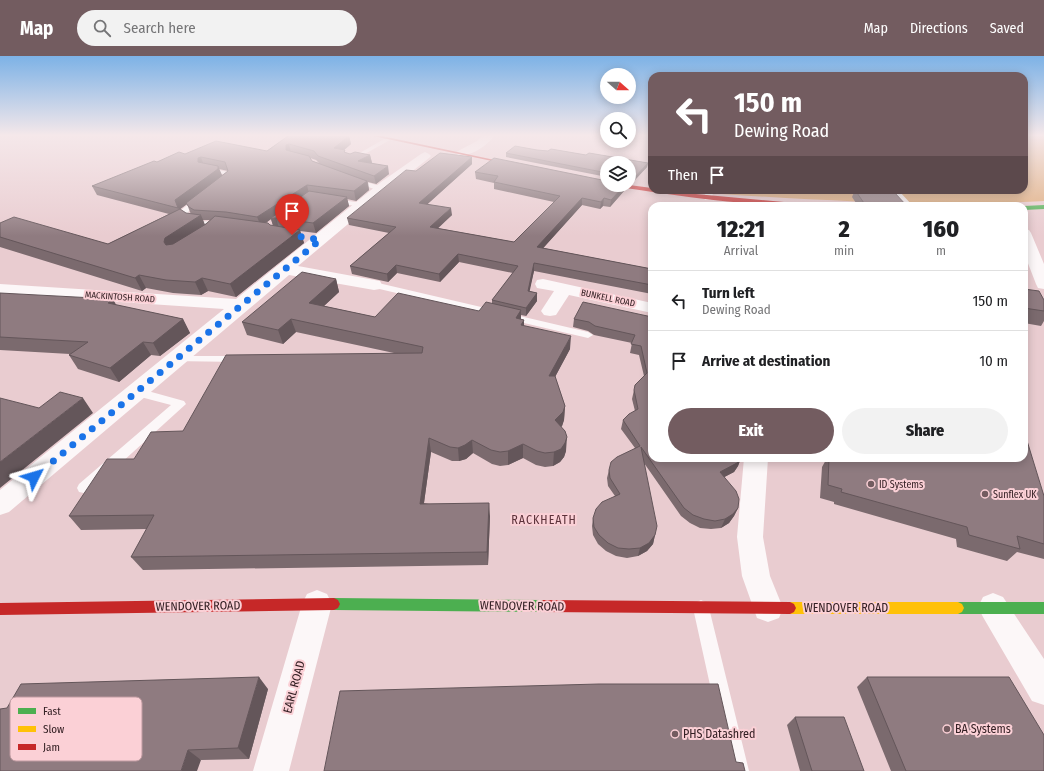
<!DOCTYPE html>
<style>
body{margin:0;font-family:"Fira Sans Condensed",sans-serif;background:#f2f2f2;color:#202124;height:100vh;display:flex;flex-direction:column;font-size:15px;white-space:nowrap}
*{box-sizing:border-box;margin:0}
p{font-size:13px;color:#757577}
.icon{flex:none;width:22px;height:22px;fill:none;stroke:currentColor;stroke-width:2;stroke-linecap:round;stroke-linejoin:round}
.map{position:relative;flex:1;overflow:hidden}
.panel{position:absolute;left:648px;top:146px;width:380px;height:260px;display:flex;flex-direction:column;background:#fff;border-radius:12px;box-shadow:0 2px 10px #0003}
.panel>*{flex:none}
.hud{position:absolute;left:648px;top:16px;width:380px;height:122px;border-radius:12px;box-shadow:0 2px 10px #0003;background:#735c60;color:#fff;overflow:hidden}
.needle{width:26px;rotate:111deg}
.controls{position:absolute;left:600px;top:12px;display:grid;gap:8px}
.controls a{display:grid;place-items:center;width:36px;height:36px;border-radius:50%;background:#fff;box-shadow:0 2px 10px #0003;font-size:20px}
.pin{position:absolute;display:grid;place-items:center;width:34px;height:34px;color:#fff;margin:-41px -17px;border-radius:50% 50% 50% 0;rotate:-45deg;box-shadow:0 0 4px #0007}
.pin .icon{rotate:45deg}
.me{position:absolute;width:44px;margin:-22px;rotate:50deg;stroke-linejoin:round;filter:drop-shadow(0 0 3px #0008)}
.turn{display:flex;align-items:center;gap:14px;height:84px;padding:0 20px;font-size:18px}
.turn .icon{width:52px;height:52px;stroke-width:2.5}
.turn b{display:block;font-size:28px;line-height:34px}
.then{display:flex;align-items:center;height:38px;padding:0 20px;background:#0003;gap:8px;font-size:15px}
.eta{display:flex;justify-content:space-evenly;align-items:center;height:68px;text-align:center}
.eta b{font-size:24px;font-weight:800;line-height:28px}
.action{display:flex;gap:8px;margin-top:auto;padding:8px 20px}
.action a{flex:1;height:46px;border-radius:24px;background:#735c60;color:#fff;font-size:16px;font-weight:800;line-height:46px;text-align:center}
.action a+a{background:#f2f2f2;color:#202124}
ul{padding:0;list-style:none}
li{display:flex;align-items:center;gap:12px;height:60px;padding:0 20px;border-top:1px solid #e0e0e0}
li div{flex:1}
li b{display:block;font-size:15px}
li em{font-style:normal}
header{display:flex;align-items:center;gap:24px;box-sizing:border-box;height:56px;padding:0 20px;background:#735c60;color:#fff}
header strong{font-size:19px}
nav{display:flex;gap:22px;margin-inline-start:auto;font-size:14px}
.search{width:280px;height:36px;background:#f2f2f2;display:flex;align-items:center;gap:10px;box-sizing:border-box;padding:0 14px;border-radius:22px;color:#757577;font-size:15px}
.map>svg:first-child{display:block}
</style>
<header>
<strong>Map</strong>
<div class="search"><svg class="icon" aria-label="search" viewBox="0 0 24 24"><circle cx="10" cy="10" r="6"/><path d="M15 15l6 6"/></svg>Search here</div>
<nav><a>Map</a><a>Directions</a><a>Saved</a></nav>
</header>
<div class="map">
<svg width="1044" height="715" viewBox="0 0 1044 715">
<rect width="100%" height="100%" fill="#e9ccd0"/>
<!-- green -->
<path fill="#dda977" d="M1024,80H1044V145C936,151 829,145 721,138L723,134H1024Z"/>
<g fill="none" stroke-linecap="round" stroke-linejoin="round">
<!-- lane -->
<path fill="#fcf7f8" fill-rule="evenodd" d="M388,81L391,83L390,84L352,105L347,104Z
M205,111L228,116L230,124L222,130H218V128L223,123V118L203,114V112Z
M353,122L383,131L384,133L380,135L351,125V123Z
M706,134H714L711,144H705L704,142Z
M890,134H898L913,150H905Z
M197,141H200L204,143L188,156C200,174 215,159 226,168L225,170C206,174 191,171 180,155Z
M328,142L362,147L366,149L362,151L331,146L327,144Z
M374,226L588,276L593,279L588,282L371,231L369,229Z
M176,300H239L244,303L239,306L172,305L171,303Z
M137,332L184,345L186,348L89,436L84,437L79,436L77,432L79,428L171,349L133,339L131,336L133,333Z
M701,544L707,547L709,552L749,715H729L693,552L695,547Z"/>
<!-- street -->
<path fill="#fcf7f8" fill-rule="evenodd" d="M482,80H494C488,89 469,102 458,99L456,97L458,95L477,85Z
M425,96L429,98L431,100L429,102L391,132L298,210L380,225L382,229L380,233L374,234L289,219L9,456L0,459V434L224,253L0,238V228L236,243L381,126L421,98Z
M1024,173L1029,174L1031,177L1044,208V233L1038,232L1036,228L1024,197Z
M543,223L652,247V257L569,239L556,259L550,260L544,259L541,255L554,235L537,232L535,228L537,224Z
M744,402H768L763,481L770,520L783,552L779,562L768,566L757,562L742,520L737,481Z
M317,534L327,538L332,548L289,715H253L302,548L307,538Z
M993,537L1003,541L1044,603V649L1032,645L983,561L978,551L983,541Z"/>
<!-- fast -->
<path fill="#4caf50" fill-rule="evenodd" d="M1044,149V153L1024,154V150Z
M334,542L543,544L547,546L549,550L547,554L543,556L334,554L330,552L328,548L330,544Z
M958,546H1044V558H958L954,556L952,552L954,548Z"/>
<!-- slow -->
<path fill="#ffc107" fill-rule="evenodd" d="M790,546H958L962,548L964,552L962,556L958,558H790L786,556L784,552L786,548Z"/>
<!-- jam -->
<path fill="#c62828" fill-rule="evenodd" d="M373,80H382L523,110L521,111Z
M615,129H629L652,132V134L806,148L809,150C745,150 681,140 618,131Z
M334,542L338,544L340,548L338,552L334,554L0,559V547Z
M543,544L790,546L794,548L796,552L794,556L790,558L543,556L539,554L537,550L539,546Z"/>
</g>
<!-- wall -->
<path fill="#7b6a6e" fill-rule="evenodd" d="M288,80H349L351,88L344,94H345V97L350,98L370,99L372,107L389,118L376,128L368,126L369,134L356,145L347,143L349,150L316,177L300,175L304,187L236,241L208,235L201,239L173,237L146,232L142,235L0,191V167L108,188L169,158L97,139L92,130L157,106L185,98L267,95ZM310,102L316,104L319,107L312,105ZM219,113L228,115L222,120ZM187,148L190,156L191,158L186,157L180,153ZM271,163L273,170L270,169L266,167ZM203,164H210L204,169Z
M515,90L537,94L548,95L551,93L586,99L589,97L648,107L647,111L633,126H629V107H607V121L506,101V97Z
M472,101V108L427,148L452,159L437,172L514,186L554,146L494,133V127L476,123L475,116L624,135L610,151L603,150L600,153L582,149L543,192L652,213V238L534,215L529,235L537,237V245L526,260L521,259V263L524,270L570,293L555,321L565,350L564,364L562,370L561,371L566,395L564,401L560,406L553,410L545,411L536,409L523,402L508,409L500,410L492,408L473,397L466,403L459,405H452L431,396L424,447L490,460L488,509L143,514L131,501L147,473L81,474L69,460L134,403L183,375L394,297L296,276L283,288L247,279L242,266L336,223L339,236L324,250L375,261L479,255L492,248V244L513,217L459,206L440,226L397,217L388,226L352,218L350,210L389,177L349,169L347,162L416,115Z
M855,134L907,150H858L852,141Z
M1024,233L1044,244V265L1041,270L1024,267Z
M0,237L116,249L183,263L190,277L160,300L151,299L119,326L78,313L69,299L70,298L0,294Z
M652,261V402H741L738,410L734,416L724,421L738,452L734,460L729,467L721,472L711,473L700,472L690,467L681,460L644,407L655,479L653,488L647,495L638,500L627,502L616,500L606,495L598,488L593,479L592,470L593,462L615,440L608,430L607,422L609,414L635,392L621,373L623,364L635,355L632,343L634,334L644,320L639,299L630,297L632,287L594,279L588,275L573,271L574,263Z
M827,402H1024L1044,440V503L1017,496L1007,505L957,491L956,483L834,448V446L820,442L822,411Z
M867,621L1044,715H891L857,631Z
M268,633L249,703L201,704L7,652Z
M795,661L864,715H800L787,669Z"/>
<!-- shaded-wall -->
<path fill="#64565a" d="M349,80L351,88L336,101L334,92Z
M289,88L291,97L286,94V89Z
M370,99L372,107L358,105Z
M201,101L204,110L198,106V102Z
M472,101V108L420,155L419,147Z
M648,107L647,111L633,126L634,122Z
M218,110L222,119V122L179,154L175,144Z
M388,110L389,118L376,128L374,120Z
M367,125L369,134L356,145L354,135Z
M307,129L309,138L276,162L279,172H274L271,163L261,170L257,161Z
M625,129L624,135L610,151L611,144Z
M347,141L349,150L316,177L313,167Z
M582,142V149L537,199V191Z
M604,142L603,150L600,153L601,146Z
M451,152L452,159L431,179L430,171Z
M201,159L206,171L171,195L164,186L165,182Z
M300,174L304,187L236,241L230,228Z
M458,198L459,206L440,226L439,218Z
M534,207V215L528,243V235Z
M396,209L397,217L388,226L387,218Z
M139,219L146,232L142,235L135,222Z
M202,222L208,235L201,239L195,226Z
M336,223L339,236L313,260L309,247Z
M537,237V245L526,260V252Z
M113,243L120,256L108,247Z
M521,254V268L516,262Z
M183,263L190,277L160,300L153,287Z
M291,263L296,276L283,288L278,274Z
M524,264V277L521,269Z
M571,280L570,293L548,334L549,320Z
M143,286L151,299L119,326L110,312Z
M83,342L93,357L0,432V406Z
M565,350L564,364L562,370L554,378L555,364Z
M567,381L566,395L564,401L560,406L553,410L554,396Z
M429,382L431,396L422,461L420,448Z
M472,384L473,397L466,403L459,405L458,392Z
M523,388V402L508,409V395Z
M741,402L738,410L734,416L717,425L720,416Z
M489,447L490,460L488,509L487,496Z
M738,452L734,460L729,467L721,472L725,463Z
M655,479L653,488L647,495L638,500L640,492Z
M259,621L268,633L249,703L238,692Z
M188,694L201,704L197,715H181Z"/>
<!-- building -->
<path fill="#8f7b80" stroke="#64565a" d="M288,80H349L334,92L345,94L344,96L350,98L355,96L370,99L358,105L388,110L374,120L318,100L314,95L289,88L286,89V94L309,100L312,105L367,125L354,135L307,129L257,161L226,156L194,154L189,151L186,147L228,115L225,106L201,101L198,102V106L218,110V113L175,144L178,152L92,130L154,105L157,106L179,96L185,98L216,85L267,95Z
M515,90L537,94L548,95L551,93L586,99L589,97L648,107L634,122H629V107H607V117L506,97Z
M440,97L472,101L419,147L451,152L430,171L514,186L560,140L494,126L498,120L475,116L494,102L607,125V129H625L611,144L604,142L601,146L582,142L537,191L652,213V229L534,207L528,235L537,237L526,252L492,244L518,210L458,198L439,218L396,209L387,218L350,210L396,171L347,162L406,114L416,115Z
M855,134L894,136L907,150H866Z
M309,135L347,141L313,167L276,162H271Z
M180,153L186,157L201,159L165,182L164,186L166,189L173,188L206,168L215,160L268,167L270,169L300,174L230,228L202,222L195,226L166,224L139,219L135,222L0,181V167L14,161L108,188Z
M302,216L336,223L309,247L375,261L398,237L479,255L486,246L521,254L516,262L524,264L521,269L571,280L549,320H555L565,350L563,356L555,364L565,375L567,381L565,387L561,393L554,396L545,397L537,395L523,388L508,395L500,396L491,394L472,384L465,389L458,392L450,391L429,382L420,448L489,447L487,496L131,501L154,459L69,460L107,403H134L151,376L183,375L226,299L422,297L423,291L291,263L278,274L242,266Z
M1024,233L1039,235L1044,244V255L1024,252Z
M0,237L113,243L108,247L183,263L153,287L143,286L110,312L69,299L88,286L0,281Z
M583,246L652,261V402H741L737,407L720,416L736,435L739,443L738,452L733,458L725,463L715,465L704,463L693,459L684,452L641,391L657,470L655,479L649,487L640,492L629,493L618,492L608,487L599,479L594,471L593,462L596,453L602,446L620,438L610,422L609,414L611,406L617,401L640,390L623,364L629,358L638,353L634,334L635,329L647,317L641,290L631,288L635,279L595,270L589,266L574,263Z
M60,336L83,342L0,406V342L39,352Z
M1024,375L1044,440V488L1017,480L1020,493L969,479L967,471L841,436L842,433L828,429L829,402H842L844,403V402H1024Z
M259,621L238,692L188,694L181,715H0V653L7,652L21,628Z
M867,621H1009L1044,679V715H906Z
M599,628H718L736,706L743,707L745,715H324L340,635Z
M795,661H844L864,715H812Z"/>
<!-- sky -->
<linearGradient id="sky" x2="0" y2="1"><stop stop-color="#7db2e6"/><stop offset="0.44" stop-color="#f5e8ea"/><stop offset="1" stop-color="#f5e8ea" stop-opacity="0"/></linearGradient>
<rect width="1044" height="180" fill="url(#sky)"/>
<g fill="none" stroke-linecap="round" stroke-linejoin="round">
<!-- route -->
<path stroke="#1a73e8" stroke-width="7" stroke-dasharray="0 12.6" d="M34,421L320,184L292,179"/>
</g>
<!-- markers -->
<g fill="#735c60" stroke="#fbd0d6" stroke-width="1.5">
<circle cx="871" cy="428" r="4"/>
<circle cx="985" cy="438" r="4"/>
<circle cx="947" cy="673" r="4"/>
<circle cx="675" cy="678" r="4"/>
</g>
<g text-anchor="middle" stroke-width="4" stroke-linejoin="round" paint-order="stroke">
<!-- far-street labels -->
<g font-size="9" fill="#342024" stroke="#fbd0d6">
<text transform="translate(120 241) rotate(4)" y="3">MACKINTOSH ROAD</text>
<text transform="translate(608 242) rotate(12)" y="3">BUNKELL ROAD</text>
</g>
<!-- poi labels -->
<g font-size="10" fill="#342024" stroke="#fbd0d6" text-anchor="start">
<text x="879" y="432">ID Systems</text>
<text x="993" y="442">Sunflex UK</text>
</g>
<!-- quarter labels -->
<g font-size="12" letter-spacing="1" fill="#5c323a" stroke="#fbd0d6">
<text x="544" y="468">RACKHEATH</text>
</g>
<!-- near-street labels -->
<g font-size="12" fill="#342024" stroke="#fbd0d6">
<text transform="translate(198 550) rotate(-1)" y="4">WENDOVER ROAD</text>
<text transform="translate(522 550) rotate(1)" y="4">WENDOVER ROAD</text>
<text x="846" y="556">WENDOVER ROAD</text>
<text transform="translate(294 631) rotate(-75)" y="4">EARL ROAD</text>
</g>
<!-- near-poi labels -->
<g font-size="12" fill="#342024" stroke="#fbd0d6" text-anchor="start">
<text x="955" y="677">BA Systems</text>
<text x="683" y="682">PHS Datashred</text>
</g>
</g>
<!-- legend -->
<rect x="10" y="641" width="132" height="64" rx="6" fill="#fbd0d6" stroke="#bf9ba1" stroke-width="1"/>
<rect x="18" y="652" width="18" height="6" fill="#4caf50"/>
<rect x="18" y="670" width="18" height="6" fill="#ffc107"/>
<rect x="18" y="688" width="18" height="6" fill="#c62828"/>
<g font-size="11" fill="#342024">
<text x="43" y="659">Fast</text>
<text x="43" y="677">Slow</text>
<text x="43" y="695">Jam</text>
</g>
</svg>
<div class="controls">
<a><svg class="needle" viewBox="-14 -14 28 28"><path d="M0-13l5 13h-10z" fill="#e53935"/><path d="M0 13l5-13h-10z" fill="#757577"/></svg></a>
<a><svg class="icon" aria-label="search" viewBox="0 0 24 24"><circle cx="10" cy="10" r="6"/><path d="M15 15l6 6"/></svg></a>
<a><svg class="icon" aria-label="layers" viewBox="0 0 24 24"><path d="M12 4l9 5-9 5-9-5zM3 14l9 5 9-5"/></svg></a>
</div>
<div class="pin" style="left:292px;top:179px;background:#d93025"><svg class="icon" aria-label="arrive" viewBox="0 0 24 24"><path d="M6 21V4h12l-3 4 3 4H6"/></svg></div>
<svg class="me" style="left:34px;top:421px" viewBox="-20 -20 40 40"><path d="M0-17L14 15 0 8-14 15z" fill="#1a73e8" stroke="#fff" stroke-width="4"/></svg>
<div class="hud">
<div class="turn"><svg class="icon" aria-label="left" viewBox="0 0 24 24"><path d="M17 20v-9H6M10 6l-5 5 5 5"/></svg><div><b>150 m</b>Dewing Road</div></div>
<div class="then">Then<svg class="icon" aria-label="arrive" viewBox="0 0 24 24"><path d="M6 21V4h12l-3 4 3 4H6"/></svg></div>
</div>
<section class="panel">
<div class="eta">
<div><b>12:21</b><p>Arrival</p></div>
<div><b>2</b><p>min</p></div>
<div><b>160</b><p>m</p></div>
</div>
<ul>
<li><svg class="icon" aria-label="left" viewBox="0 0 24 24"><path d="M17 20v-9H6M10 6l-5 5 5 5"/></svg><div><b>Turn left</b><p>Dewing Road</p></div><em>150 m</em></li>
<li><svg class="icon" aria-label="arrive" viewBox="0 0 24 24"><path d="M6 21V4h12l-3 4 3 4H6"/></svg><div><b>Arrive at destination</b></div><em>10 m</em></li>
</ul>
<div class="action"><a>Exit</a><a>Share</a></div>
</section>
</div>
